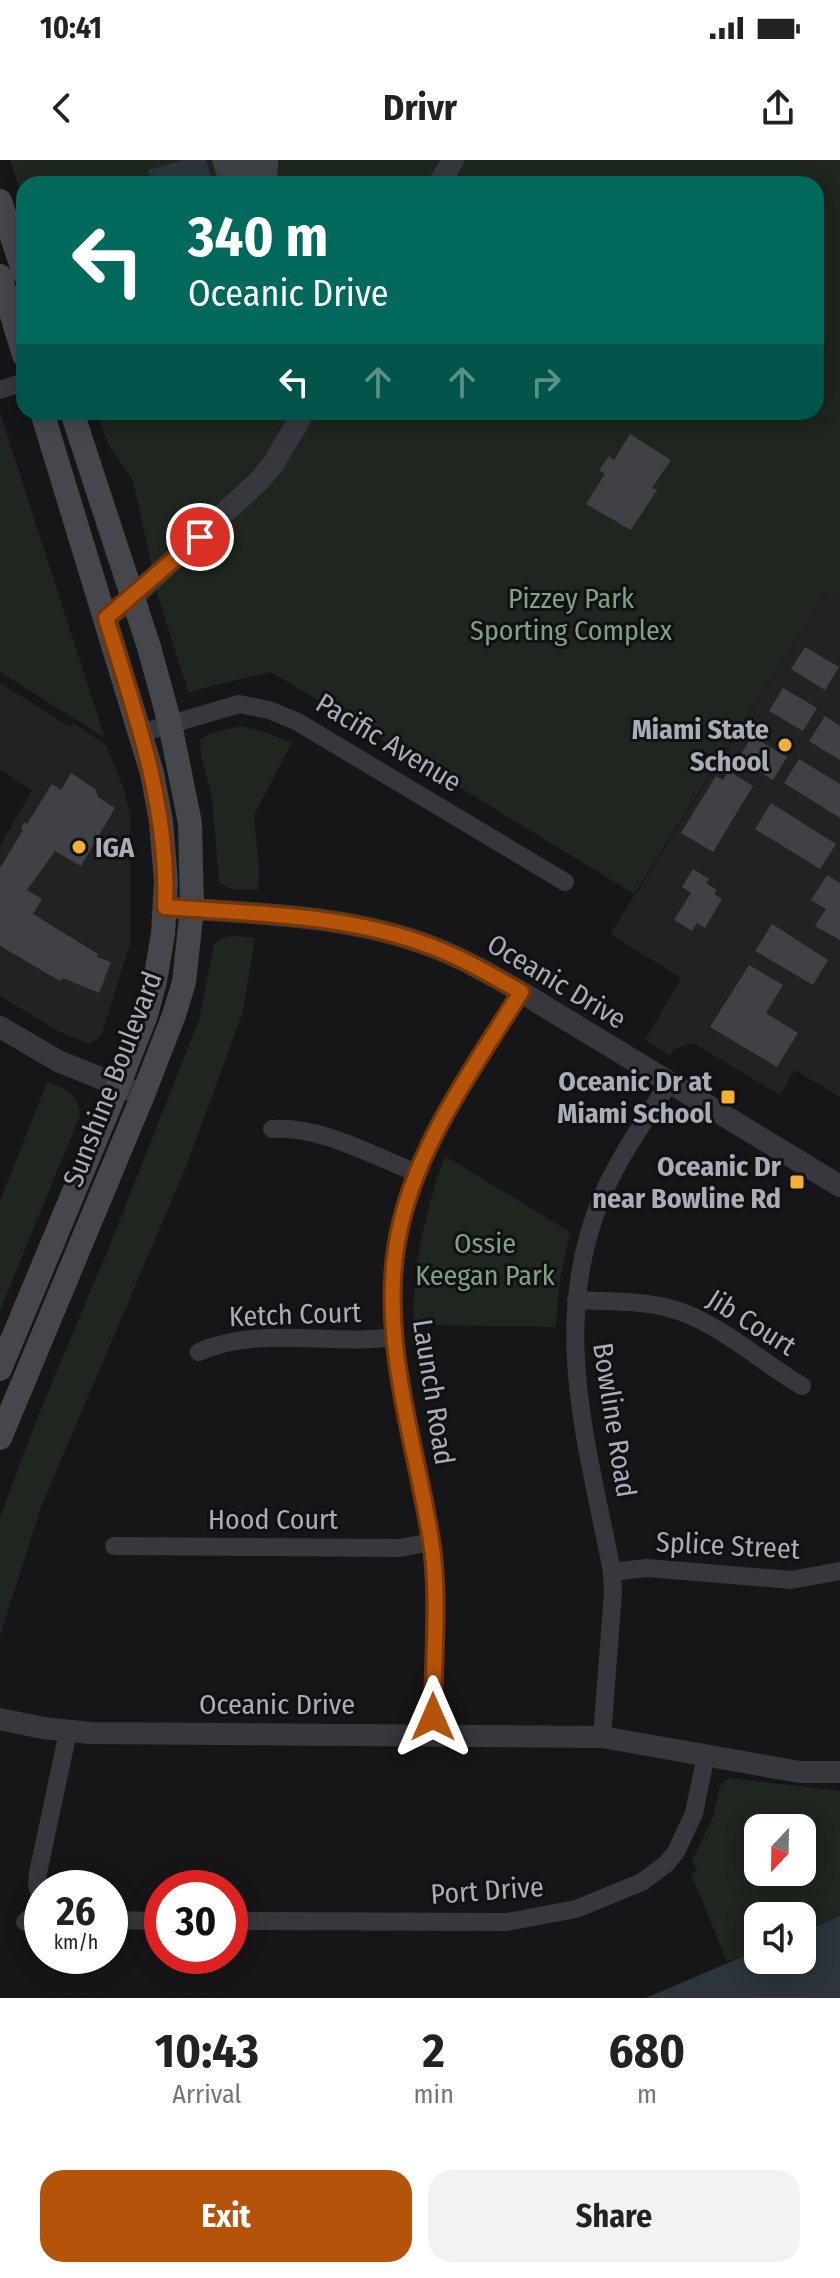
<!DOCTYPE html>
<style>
body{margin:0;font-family:"Fira Sans Condensed",sans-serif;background:#f2f2f2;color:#222;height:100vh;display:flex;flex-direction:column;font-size:30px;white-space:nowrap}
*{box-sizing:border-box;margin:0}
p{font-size:26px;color:#767676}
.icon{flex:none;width:44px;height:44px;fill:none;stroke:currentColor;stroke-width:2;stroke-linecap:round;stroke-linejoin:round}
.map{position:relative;height:1838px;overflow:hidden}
.drawer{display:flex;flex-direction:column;background:#fff;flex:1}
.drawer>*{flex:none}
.guide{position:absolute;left:16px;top:16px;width:808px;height:244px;border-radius:24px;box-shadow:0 4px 20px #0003;background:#00695c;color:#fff;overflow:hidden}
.needle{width:52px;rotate:202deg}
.buttons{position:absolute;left:744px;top:1654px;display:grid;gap:16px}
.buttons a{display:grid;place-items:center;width:72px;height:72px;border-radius:16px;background:#fff;box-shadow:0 4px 20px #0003;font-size:40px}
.speed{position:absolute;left:24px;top:1710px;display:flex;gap:16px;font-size:40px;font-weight:700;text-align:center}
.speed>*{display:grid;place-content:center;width:104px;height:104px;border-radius:50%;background:#fff;box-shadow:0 4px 20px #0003;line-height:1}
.speed small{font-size:20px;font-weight:400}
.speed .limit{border:12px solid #d22;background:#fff;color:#111}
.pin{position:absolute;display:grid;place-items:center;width:68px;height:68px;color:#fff;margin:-34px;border:4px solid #fff;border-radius:50%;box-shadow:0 2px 8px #0007}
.me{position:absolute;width:88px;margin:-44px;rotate:0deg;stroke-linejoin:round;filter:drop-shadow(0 0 6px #0008)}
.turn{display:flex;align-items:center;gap:28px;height:168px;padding:0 40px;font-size:36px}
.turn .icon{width:104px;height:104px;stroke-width:2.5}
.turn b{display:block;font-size:56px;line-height:68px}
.lanes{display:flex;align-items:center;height:76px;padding:0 40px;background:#0003;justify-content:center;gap:40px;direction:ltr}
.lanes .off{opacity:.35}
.eta{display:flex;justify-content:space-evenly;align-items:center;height:136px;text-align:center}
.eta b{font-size:48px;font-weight:700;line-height:56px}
.cta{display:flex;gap:16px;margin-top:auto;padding:16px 40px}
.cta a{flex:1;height:92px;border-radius:24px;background:#b45309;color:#fff;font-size:32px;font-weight:700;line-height:92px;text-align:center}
.cta a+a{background:#f2f2f2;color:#222}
.status{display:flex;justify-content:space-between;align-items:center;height:56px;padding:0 40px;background:#fff;direction:ltr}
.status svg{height:22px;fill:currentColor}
header{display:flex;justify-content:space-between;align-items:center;height:104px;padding:0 40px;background:#fff;font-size:36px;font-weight:700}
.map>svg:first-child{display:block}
</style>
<div class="status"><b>10:41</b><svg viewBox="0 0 49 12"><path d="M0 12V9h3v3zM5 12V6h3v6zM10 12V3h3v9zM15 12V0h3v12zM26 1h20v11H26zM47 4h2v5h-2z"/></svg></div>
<header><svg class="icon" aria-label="back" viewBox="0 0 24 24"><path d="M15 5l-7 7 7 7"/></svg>Drivr<svg class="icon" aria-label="share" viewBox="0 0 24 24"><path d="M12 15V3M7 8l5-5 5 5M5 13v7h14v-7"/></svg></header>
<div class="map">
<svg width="840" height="1838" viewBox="0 0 840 1838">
<rect width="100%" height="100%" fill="#161618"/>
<!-- built -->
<path fill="#222225" d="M829,429L840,436V937L795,910L780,935L693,883L674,889L670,896L645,880L681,818L610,774Z
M0,523L70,567L73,563L106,585L124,629L130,655V785L101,876L89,884L58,871L0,836V685L32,631L0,609Z"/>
<!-- green -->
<path fill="#1e261f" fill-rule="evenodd" d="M10,0H840V436L828,430L634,734L271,512L188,532L159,439L133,321L108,284L97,252H816V24H24V41Z
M0,253L105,578L0,512Z
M241,566L265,572L292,583L254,655L259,709L258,730L229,729L219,722L212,638L201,595L200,580L210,573Z
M235,776L255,778L243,851L214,931L185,1009L41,1347L0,1476V1357L38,1256L107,1092L199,860L214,784L223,777Z
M47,922C65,928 79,934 80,955L0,1151V1041Z
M445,996L570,1072L560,1120L556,1167L414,1165C412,1106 425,1052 445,996Z
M729,1618L840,1631V1756L802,1773V1756H758V1790L727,1802L691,1714L697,1711L692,1701L712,1659L721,1625ZM758,1668H802V1712H758Z"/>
<!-- water -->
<path fill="#2c353c" d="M183,0H206L213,24H152L148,10Z
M840,1756V1838H646L758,1790V1800H802V1773Z"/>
<!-- building -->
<path fill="#404145" d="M212,0H278L277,24H219Z
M630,274L671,300L652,328L657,330L631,370L586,344L605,314L599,310L609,296L614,300Z
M805,487L839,507L825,530L791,509Z
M783,528L817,548L803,571L769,551Z
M825,556L840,566V600L809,581Z
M752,576L787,597L773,620L738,599Z
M799,599L840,624V658L784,623Z
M729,611L753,626L713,692L681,673L716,616L723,620Z
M71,613L95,629L98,637L115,648L81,706L55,691L27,730L42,739L33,754L98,794L97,797L111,802L99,833L63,818L60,821L0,786V708L23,670L21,669L24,662L27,664L52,624L61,630Z
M771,643L836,684L820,709L755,669Z
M693,709L709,719L706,723L717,730L714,734L722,739L705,768L697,763L692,771L674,760L691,733L682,727Z
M827,715L840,723V780L815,766L826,749L811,740Z
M772,764L828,800L813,825L755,791Z
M749,805L783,825L766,853L798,873L777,907L710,867Z"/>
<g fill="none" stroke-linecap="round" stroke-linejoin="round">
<!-- minor -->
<path stroke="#37383d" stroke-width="18" d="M0,230L24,222
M141,573L239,544L269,550L296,561L565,722
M272,969C322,966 371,995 417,1013
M576,1140C606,1142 639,1140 669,1148C718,1161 759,1201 802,1226
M199,1192C259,1165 330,1186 394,1177
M114,1386L400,1388L431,1382
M612,1412L647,1408L791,1420L840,1411
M433,1575C433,1537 434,1498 434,1460C434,1433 435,1407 431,1381C415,1276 375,1169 401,1063C422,978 476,905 521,832
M602,1577L613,1432L612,1412C588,1285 549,1166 601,1039C618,998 645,960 669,923
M42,1739L37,1725L38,1713L68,1572
M110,1760L162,1761
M230,1761L507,1762L576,1749L642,1722L666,1704L676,1692L694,1653L706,1595
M25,1762L42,1746"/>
<!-- tertiary -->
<path stroke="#37383d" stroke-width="22" d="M439,24L453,0
M106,458L133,437L260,320L273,304L304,252
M165,747C255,754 348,754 433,787C464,799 493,816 521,832L840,1026
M0,867L58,901L135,932
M0,1559L43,1568L90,1573L602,1577L800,1612H840"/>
<!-- secondary -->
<path stroke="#45474d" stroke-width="24" d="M0,41L24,113
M0,116L24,195
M0,1209L118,926L146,855L155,821L163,774L166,721L161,661L152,613L42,252
M0,1278L143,935L174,855L184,822L192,749L190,663L170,564L149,487L72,252"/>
</g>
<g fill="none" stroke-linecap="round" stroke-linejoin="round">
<defs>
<path id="route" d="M200,377L106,458C135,553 169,646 165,747C255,754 348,754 433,787C464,799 493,816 521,832C476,904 421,979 401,1063C375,1169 415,1277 431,1381C440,1436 433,1502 433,1557"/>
</defs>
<!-- route casing -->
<use href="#route" stroke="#753606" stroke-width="20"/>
<!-- route -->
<use href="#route" stroke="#b45309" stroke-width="14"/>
</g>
<!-- markers -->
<g fill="#f2b134" stroke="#111113" stroke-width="3">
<circle cx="785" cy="585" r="8"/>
<circle cx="79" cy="687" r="8"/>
<rect x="720" y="929" width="16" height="16" rx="4"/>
<rect x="789" y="1014" width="16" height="16" rx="4"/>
</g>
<g text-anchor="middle" stroke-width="6" stroke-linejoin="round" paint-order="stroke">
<!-- park labels -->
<g font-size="28" fill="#7fa381" stroke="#111113">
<text x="571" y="448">Pizzey Park<tspan x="571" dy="32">Sporting Complex</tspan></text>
<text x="485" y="1093">Ossie<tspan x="485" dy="32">Keegan Park</tspan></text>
</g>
<!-- poi labels -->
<g font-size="28" font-weight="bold" fill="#a8adb8" stroke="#111113" text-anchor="end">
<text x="769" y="579">Miami State<tspan x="769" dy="32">School</tspan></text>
<text x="95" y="697" text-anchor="start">IGA</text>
<text x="712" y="931">Oceanic Dr at<tspan x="712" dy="32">Miami School</tspan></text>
<text x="781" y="1016">Oceanic Dr<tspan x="781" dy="32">near Bowline Rd</tspan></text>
</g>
<!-- street labels -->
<g font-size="28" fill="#a8adb8" stroke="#111113">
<text transform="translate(389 582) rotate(31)" y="10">Pacific Avenue</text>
<text transform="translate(557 821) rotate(31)" y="10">Oceanic Drive</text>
<text transform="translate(112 919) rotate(-69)" y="10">Sunshine Boulevard</text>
<text transform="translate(295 1154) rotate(-2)" y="10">Ketch Court</text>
<text transform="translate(752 1162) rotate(32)" y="10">Jib Court</text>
<text transform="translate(434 1232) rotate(81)" y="10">Launch Road</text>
<text transform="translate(615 1260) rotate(81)" y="10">Bowline Road</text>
<text x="273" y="1369">Hood Court</text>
<text transform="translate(728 1385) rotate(3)" y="10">Splice Street</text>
<text x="277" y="1554">Oceanic Drive</text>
<text transform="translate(487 1730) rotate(-4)" y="10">Port Drive</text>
</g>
</g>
</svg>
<div class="buttons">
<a><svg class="needle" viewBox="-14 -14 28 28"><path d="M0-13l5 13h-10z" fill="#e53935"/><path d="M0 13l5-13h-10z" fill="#767676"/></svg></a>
<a><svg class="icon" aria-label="sound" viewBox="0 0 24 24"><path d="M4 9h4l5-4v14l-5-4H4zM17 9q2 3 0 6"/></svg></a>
</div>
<div class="speed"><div>26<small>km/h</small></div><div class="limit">30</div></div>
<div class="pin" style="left:200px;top:377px;background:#d93025"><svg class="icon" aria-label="arrive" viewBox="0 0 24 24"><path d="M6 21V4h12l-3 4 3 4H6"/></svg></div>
<svg class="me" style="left:433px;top:1557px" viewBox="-20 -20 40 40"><path d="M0-17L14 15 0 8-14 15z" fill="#b45309" stroke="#fff" stroke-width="4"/></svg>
<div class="guide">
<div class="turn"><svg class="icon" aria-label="left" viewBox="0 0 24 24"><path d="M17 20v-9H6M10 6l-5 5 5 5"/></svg><div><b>340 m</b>Oceanic Drive</div></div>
<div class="lanes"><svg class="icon" aria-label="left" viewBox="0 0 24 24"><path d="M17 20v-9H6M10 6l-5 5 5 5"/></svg><svg class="icon off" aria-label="ahead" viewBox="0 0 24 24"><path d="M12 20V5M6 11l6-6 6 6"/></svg><svg class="icon off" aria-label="ahead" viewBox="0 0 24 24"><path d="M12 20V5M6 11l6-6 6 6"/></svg><svg class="icon off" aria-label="right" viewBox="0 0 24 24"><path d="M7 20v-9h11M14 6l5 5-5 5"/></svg></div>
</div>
</div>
<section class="drawer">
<div class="eta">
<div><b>10:43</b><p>Arrival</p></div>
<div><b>2</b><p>min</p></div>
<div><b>680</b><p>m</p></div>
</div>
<div class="cta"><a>Exit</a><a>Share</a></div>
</section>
